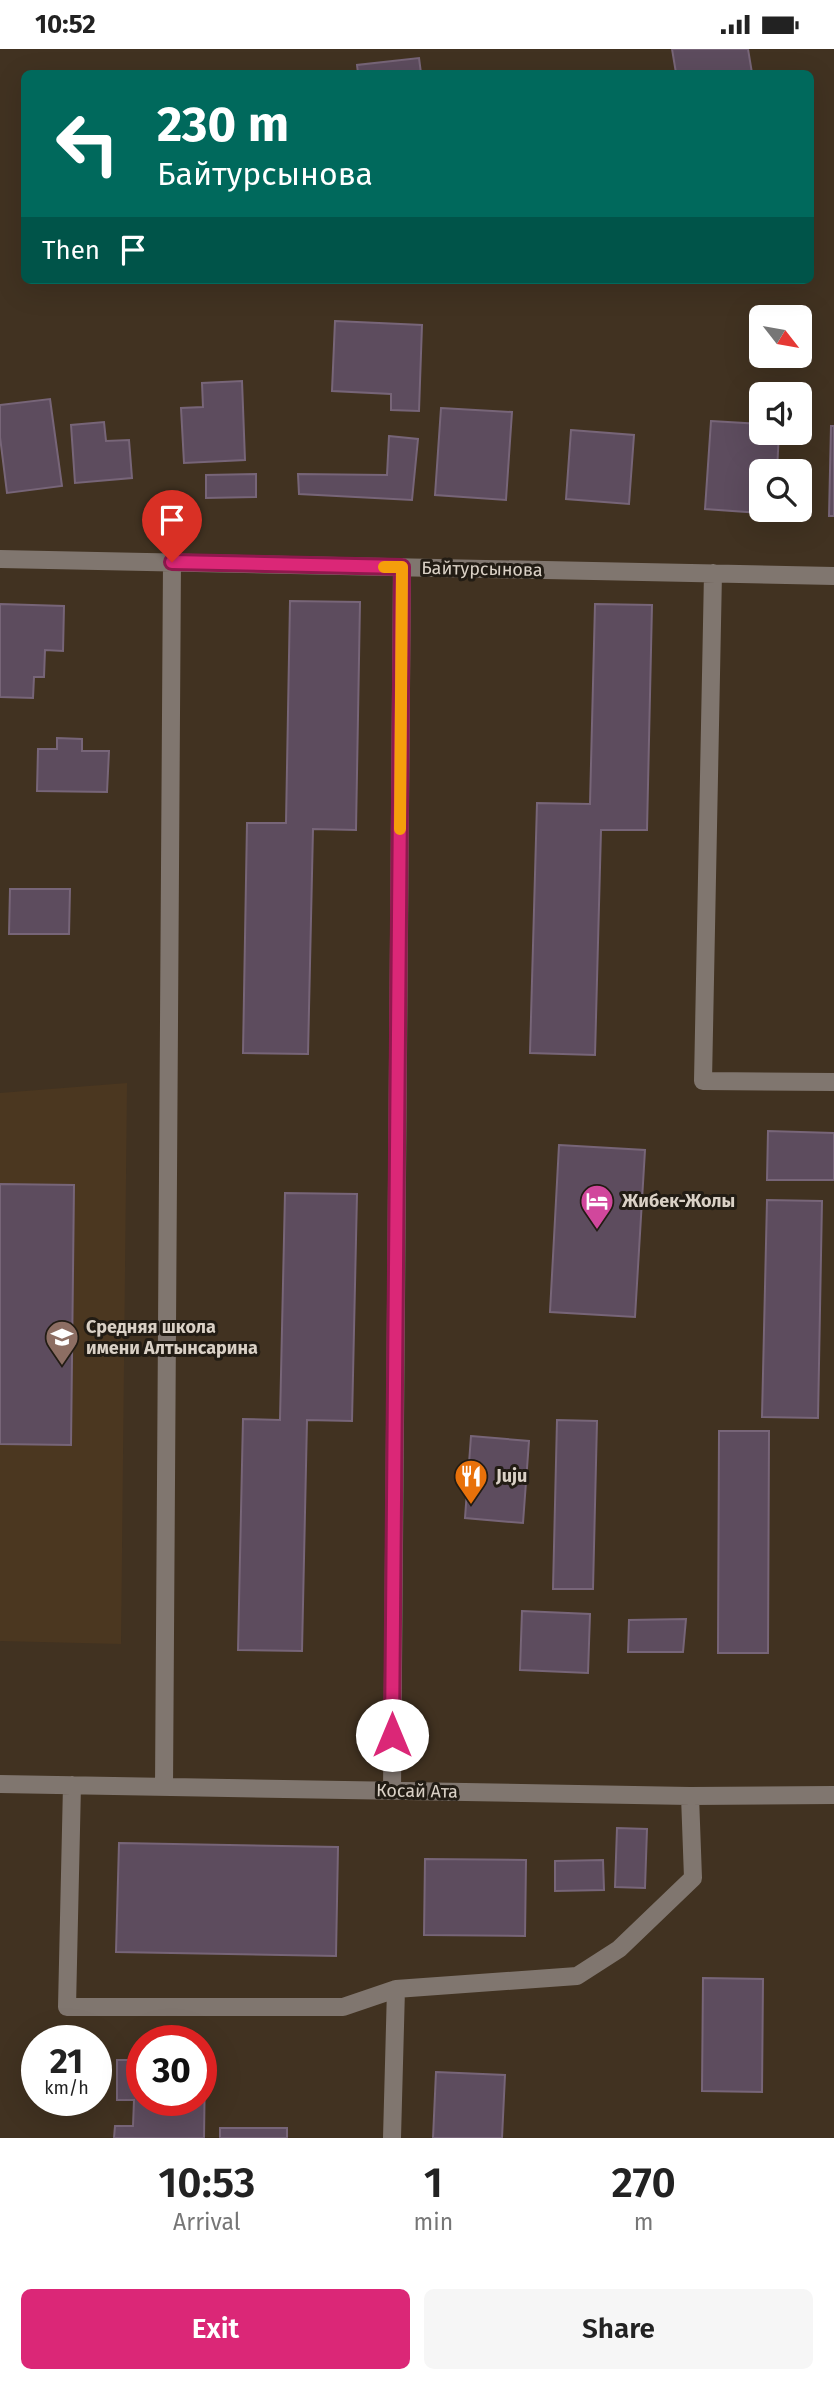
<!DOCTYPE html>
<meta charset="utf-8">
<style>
body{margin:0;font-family:"Fira Sans",sans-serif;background:#f6f6f6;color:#222;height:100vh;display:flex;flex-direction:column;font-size:26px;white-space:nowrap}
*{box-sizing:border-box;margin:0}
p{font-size:23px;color:#767676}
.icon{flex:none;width:38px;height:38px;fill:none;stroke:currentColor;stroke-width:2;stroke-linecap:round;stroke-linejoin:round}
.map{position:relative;height:2089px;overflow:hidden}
.drawer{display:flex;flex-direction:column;background:#fff;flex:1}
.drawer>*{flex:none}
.banner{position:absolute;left:21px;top:21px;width:793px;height:214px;border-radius:10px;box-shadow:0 7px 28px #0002;background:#00695c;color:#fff;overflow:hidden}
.needle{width:46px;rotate:121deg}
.controls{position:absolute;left:749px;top:256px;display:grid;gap:14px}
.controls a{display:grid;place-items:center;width:63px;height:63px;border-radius:10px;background:#fff;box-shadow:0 7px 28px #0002;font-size:35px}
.speed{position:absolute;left:21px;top:1976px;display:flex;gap:14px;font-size:35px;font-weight:700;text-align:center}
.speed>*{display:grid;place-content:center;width:91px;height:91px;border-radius:50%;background:#fff;box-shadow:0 7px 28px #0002;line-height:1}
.speed small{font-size:18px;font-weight:400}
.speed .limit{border:10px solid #d22;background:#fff;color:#111}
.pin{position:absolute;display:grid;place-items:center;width:60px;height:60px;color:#fff;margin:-72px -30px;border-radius:50% 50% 50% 0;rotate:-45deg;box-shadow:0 0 7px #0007}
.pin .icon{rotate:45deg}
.me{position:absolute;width:77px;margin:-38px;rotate:0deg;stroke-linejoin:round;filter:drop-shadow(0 0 5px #0008)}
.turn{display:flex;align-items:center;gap:24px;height:147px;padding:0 21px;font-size:32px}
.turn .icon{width:91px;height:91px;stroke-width:2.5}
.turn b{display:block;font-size:49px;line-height:60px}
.then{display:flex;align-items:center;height:66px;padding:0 21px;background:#0003;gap:14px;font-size:26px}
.eta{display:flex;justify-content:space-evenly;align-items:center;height:119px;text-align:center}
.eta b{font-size:42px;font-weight:600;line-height:49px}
.button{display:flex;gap:14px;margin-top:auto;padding:14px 21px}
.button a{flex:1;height:80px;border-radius:10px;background:#db2777;color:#fff;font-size:28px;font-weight:600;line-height:80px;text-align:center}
.button a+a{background:#f6f6f6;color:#222}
.status{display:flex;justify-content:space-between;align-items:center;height:49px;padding:0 35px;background:#fff;direction:ltr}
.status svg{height:19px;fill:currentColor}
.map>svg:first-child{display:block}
</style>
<div class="status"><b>10:52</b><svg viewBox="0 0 49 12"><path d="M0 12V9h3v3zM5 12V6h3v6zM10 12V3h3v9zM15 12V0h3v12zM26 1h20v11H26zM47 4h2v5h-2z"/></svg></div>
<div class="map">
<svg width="834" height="2089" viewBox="0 0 834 2089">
<rect width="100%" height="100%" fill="#413221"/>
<!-- built -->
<path fill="#4b3720" d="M127,1034L121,1595L0,1592V1044Z"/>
<!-- building -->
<path fill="#5d4c5e" stroke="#776578" stroke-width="2" d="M672,0H748L752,24H676Z
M419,9L421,24H358L357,16Z
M335,272L422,276L419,362L391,361V345L332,342Z
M242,332L245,411L184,414L181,359L203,358L202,334Z
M50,350L62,437L7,444L0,388V356Z
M441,359L512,363L506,451L435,446Z
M711,372L761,375V383H779L777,422H761V460H774V465L705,460Z
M104,373L106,392L129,391L132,429L75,434L71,376Z
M831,377H834V467H829Z
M571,381L634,386L629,455L566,450Z
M389,387L418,390L412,451L299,445L298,425L387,426Z
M256,425V448L206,449V426Z
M290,552L360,553L356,781L313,780L308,1005L243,1004L247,774H286Z
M0,555L64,557L63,602L45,601L44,628H34L33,649L0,648Z
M595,555L652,556L647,781H601L595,1006L530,1004L537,754L590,755Z
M57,689L82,690V702H109L107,743L37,742L38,700H57Z
M10,840H70L69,885H9Z
M768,1082L834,1084V1131H767Z
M559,1096L645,1101L635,1268L550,1263Z
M0,1135L74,1136L71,1396L0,1395Z
M285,1144L357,1145L352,1372L307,1371L302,1602L238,1601L243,1370L280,1371Z
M767,1151L822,1152L818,1369L762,1368Z
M557,1371L597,1372L593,1540H553Z
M719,1382H769L768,1604H718Z
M471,1387L529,1392L523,1474L465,1469Z
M522,1562L590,1565L588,1624L520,1621Z
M686,1570L683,1603H628L629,1571Z
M617,1779L647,1780L645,1839L615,1838Z
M119,1794L338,1798L336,1907L116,1903Z
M425,1810L526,1811L525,1887L424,1886Z
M603,1811L604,1841L555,1842V1812Z
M703,1929L763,1930L762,2043L702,2042Z
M117,2011H142V2051H201V2012L205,2013L204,2089H114L115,2077H133L134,2051H117Z
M436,2023L505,2026L502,2089H433Z
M220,2079H287V2089H220Z"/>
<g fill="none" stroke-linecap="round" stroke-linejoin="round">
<!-- minor -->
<path stroke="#80766f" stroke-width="18" d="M0,510L834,527
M713,524L703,1032L834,1033
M0,1735L690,1747L834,1746
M72,1736L67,1958H343L396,1940L577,1927L619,1900L693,1829L690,1747
M164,1738L172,513
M392,1742L402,518
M392,2089L396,1940"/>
</g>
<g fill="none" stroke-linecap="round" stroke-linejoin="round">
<defs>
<path id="route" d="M172,513L402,518L392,1686"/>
</defs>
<!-- route casing -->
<use href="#route" stroke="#8e194d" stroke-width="18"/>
<!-- route -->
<use href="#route" stroke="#db2777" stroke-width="12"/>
<!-- slow -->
<path stroke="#f59e0b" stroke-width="12" d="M384,518H402L400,780"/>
</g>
<!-- icons -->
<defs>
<symbol id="hotel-pin" viewBox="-11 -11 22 30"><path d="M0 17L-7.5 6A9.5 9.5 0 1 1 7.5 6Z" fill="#d1479c" stroke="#221c14"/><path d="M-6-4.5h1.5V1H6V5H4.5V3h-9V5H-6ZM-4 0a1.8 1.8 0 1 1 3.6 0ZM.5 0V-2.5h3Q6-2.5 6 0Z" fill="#fff"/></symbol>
<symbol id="school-pin" viewBox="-11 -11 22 30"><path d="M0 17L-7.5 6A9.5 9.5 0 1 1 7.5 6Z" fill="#8d6e63" stroke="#221c14"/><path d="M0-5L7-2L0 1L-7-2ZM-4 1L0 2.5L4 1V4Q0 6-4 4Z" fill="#fff"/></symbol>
<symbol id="restaurant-pin" viewBox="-11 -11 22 30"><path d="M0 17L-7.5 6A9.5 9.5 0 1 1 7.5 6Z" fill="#e8710a" stroke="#221c14"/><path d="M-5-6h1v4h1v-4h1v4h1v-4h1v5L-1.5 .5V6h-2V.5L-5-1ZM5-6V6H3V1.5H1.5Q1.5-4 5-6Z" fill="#fff"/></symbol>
</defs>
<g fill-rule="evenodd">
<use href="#hotel-pin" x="578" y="1133" width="38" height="52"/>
<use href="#school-pin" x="43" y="1269" width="38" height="52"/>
<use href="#restaurant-pin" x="452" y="1408" width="38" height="52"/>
</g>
<g text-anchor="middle" stroke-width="6" stroke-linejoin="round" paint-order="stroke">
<!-- street labels -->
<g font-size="18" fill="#dad1c6" stroke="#221c14">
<text transform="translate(482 520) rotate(1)" y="6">Байтурсынова</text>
<text transform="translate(417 1742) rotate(1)" y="6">Косай Ата</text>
</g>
<!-- poi labels -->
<g font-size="18" font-weight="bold" fill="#dad1c6" stroke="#221c14" text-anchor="start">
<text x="622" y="1158">Жибек-Жолы</text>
<text x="86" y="1284">Средняя школа<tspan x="86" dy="21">имени Алтынсарина</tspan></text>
<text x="496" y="1433">Juju</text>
</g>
</g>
</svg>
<div class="controls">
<a><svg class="needle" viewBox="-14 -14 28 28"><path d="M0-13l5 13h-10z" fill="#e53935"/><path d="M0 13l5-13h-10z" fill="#767676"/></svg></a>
<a><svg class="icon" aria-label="sound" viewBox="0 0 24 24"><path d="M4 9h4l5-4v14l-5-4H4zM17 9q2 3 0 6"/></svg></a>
<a><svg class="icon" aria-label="search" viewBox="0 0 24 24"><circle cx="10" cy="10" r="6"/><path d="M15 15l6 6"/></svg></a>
</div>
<div class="speed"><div>21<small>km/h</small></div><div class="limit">30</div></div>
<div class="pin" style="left:172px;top:513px;background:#d93025"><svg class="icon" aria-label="arrive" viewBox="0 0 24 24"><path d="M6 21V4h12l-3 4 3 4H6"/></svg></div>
<svg class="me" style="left:392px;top:1686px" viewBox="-20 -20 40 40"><circle r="19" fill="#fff"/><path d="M0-13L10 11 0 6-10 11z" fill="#db2777"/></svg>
<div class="banner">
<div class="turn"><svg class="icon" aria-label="left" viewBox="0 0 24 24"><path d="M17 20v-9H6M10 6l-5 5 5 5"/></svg><div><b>230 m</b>Байтурсынова</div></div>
<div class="then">Then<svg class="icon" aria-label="arrive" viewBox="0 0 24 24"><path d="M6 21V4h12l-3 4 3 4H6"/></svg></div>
</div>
</div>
<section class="drawer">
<div class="eta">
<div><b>10:53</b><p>Arrival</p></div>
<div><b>1</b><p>min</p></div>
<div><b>270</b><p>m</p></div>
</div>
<div class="button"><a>Exit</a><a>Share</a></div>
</section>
